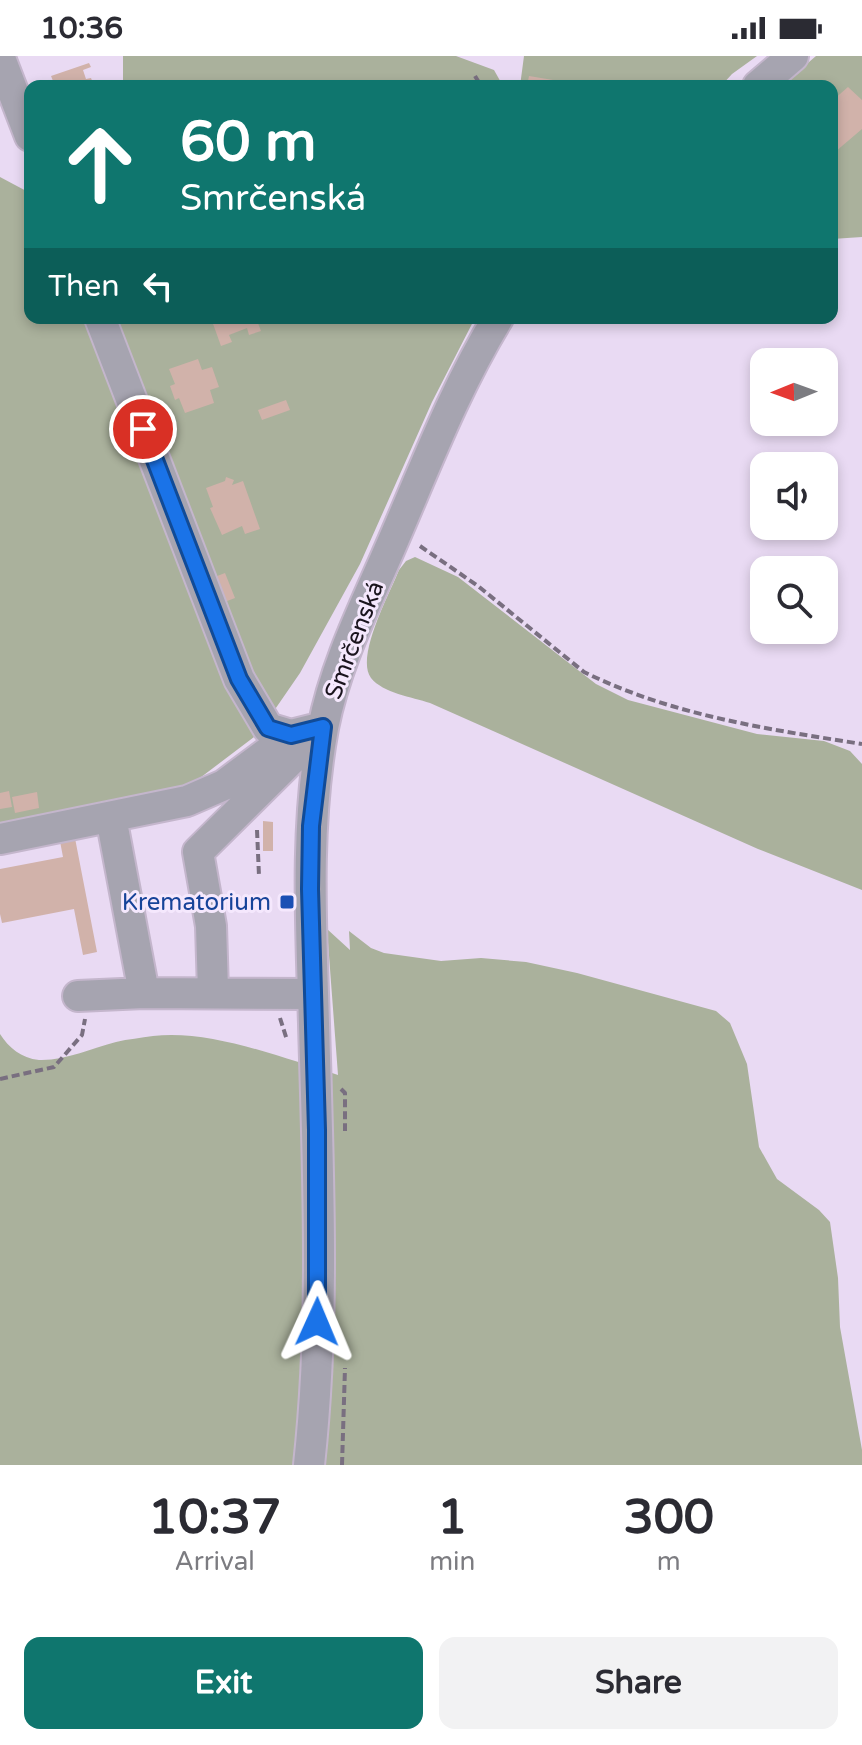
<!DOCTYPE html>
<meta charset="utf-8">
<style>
body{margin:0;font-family:"Varela Round",sans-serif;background:#f2f2f3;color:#2b2b33;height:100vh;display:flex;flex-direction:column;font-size:30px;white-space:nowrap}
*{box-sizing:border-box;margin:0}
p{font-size:26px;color:#7c7c81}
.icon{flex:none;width:44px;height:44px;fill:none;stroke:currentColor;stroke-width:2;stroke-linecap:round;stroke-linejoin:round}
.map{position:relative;height:1409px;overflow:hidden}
.panel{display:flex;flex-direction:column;background:#fff;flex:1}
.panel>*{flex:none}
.top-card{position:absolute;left:24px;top:24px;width:814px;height:244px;border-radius:16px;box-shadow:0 4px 12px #0003;background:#0f766e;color:#fff;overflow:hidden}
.needle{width:52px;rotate:269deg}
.tools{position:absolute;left:750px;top:292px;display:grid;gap:16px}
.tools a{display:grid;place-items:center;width:88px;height:88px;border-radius:16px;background:#fff;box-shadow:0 4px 12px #0003;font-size:40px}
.pin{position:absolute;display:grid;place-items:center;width:68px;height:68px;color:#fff;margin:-34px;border:4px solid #fff;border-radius:50%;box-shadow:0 2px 8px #0007}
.me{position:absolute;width:88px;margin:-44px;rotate:1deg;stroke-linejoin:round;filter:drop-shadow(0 0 6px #0008)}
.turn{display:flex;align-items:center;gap:28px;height:168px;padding:0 24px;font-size:36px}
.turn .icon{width:104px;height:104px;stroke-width:2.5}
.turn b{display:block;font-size:56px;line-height:68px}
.then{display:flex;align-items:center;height:76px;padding:0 24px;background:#0003;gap:16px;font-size:30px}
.eta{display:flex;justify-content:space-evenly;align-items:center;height:136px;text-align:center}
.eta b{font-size:48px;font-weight:800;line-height:56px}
.action{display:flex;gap:16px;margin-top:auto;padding:16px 24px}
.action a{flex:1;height:92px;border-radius:16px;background:#0f766e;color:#fff;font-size:32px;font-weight:800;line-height:92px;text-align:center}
.action a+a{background:#f2f2f3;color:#2b2b33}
.status{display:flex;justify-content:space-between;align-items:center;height:56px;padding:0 40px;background:#fff;direction:ltr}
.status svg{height:22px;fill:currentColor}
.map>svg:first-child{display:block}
</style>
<div class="status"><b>10:36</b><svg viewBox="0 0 49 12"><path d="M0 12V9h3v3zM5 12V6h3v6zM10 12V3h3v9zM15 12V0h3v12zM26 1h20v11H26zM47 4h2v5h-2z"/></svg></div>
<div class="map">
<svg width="862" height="1409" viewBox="0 0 862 1409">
<rect width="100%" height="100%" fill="#e9daf3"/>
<!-- green -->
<path fill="#aab19c" d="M123,0H456L494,14L503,30H123Z
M524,0H757L732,18L721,30H520Z
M816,0H862V181L832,183V30H781Z
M0,121L30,137V262H475L432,346L360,508L300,617L258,678L192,728L146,751L0,780Z
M415,501L458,521L596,628L628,644L757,678L824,685L850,695L862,708V834L758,793L430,647C412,641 383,637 371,622C355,601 390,537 399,514L406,505Z
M327,873L350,894L349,875L371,892L384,897L441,905L481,902L526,906L577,917L716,955L730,967L747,1008L759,1091L777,1123L819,1154L830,1166L838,1222L840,1271L862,1394V1409H0V978C9,992 21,1002 39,1004C65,1005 92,992 116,986C128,983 141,982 153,980C210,973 283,1002 338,1019Z"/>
<!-- building -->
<path fill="#d1b2aa" d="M89,7L91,11L83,14L86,23L91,22L94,30H55L51,20Z
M529,20L553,24L552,30H527Z
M848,31L862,44V73L835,96L832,92V67L837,63L832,58V45Z
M221,262H256L261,275L249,279L247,272L229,279L232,286L221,290L212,265Z
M198,303L202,314L212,311L219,331L210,334L214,347L185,357L179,342L175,344L170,330L175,328L169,313Z
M286,344L290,354L262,364L258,354Z
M226,421L234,424L232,429L243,425L260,473L245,478L242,470L222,479L210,452L213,451L206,432L225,425Z
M225,517L235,542L222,547L212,522Z
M9,735L12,751L0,753V737Z
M37,736L39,752L15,757L12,741Z
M263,765L273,766V795H263Z
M74,777L97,896L83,899L74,853L2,867L0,858V813L63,801L59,780Z"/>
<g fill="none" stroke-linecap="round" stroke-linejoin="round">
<defs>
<path id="minor" d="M0,2L30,80
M758,30L793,0
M100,262L239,623L268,672L291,679L323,671
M111,761L144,937L313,938
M0,783L187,745L224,729L291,679
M213,935L211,870L198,796L322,673
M78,940L144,937
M309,1409C325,1263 318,1114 314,968C311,869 305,770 323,672C335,609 365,550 390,492C424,414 454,334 498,262"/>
</defs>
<!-- minor casing -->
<use href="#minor" stroke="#c4b6cc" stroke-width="34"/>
<!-- path -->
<path stroke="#796f80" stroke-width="4" stroke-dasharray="8 4" stroke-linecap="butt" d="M475,20L481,30
M420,490L478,530L584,616C671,659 766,673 862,688
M257,774L259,820
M280,962L287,984
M0,1023L54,1011L82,979L85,963
M341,1033L345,1037V1075
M342,1409L345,1312"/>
<!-- minor -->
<use href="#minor" stroke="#a6a4b0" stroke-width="30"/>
</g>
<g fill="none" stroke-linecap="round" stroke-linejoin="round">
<defs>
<path id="route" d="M143,373L239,623L268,672L291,679L323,671L311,770L310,833L317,1074V1266"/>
</defs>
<!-- route casing -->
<use href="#route" stroke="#114b97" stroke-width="20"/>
<!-- route -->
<use href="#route" stroke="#1a73e8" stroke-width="14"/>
</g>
<!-- markers -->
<rect fill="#1a4fb4" stroke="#f5e8fd" stroke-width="3" x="279" y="838" width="16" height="16" rx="4"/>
<g text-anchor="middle" stroke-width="6" stroke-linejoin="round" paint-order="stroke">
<!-- street labels -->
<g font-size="24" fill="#1a141d" stroke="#f5e8fd">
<text transform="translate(354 584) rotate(-69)" y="8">Smrčenská</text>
</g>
<!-- transit labels -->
<g font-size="24" fill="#164399" stroke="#f5e8fd" text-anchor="end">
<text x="271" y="854">Krematorium</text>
</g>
</g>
</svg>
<div class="tools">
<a><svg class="needle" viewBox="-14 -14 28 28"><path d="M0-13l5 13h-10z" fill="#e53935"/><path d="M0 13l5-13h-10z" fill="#7c7c81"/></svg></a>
<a><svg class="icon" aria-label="sound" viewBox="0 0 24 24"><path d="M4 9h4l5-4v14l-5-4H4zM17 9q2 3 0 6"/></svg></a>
<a><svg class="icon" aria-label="search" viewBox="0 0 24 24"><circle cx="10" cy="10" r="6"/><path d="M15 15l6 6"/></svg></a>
</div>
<div class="pin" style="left:143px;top:373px;background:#d93025"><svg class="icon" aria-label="arrive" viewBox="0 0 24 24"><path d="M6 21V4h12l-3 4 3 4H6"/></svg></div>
<svg class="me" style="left:317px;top:1266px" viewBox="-20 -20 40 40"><path d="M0-17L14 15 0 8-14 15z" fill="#1a73e8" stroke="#fff" stroke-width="4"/></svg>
<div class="top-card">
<div class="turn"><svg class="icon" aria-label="ahead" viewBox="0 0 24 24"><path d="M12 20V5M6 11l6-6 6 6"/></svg><div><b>60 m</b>Smrčenská</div></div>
<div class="then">Then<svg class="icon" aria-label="left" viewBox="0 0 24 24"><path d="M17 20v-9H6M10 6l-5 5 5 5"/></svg></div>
</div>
</div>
<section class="panel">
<div class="eta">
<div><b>10:37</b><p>Arrival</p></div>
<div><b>1</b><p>min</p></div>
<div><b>300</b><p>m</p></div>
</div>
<div class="action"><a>Exit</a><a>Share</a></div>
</section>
